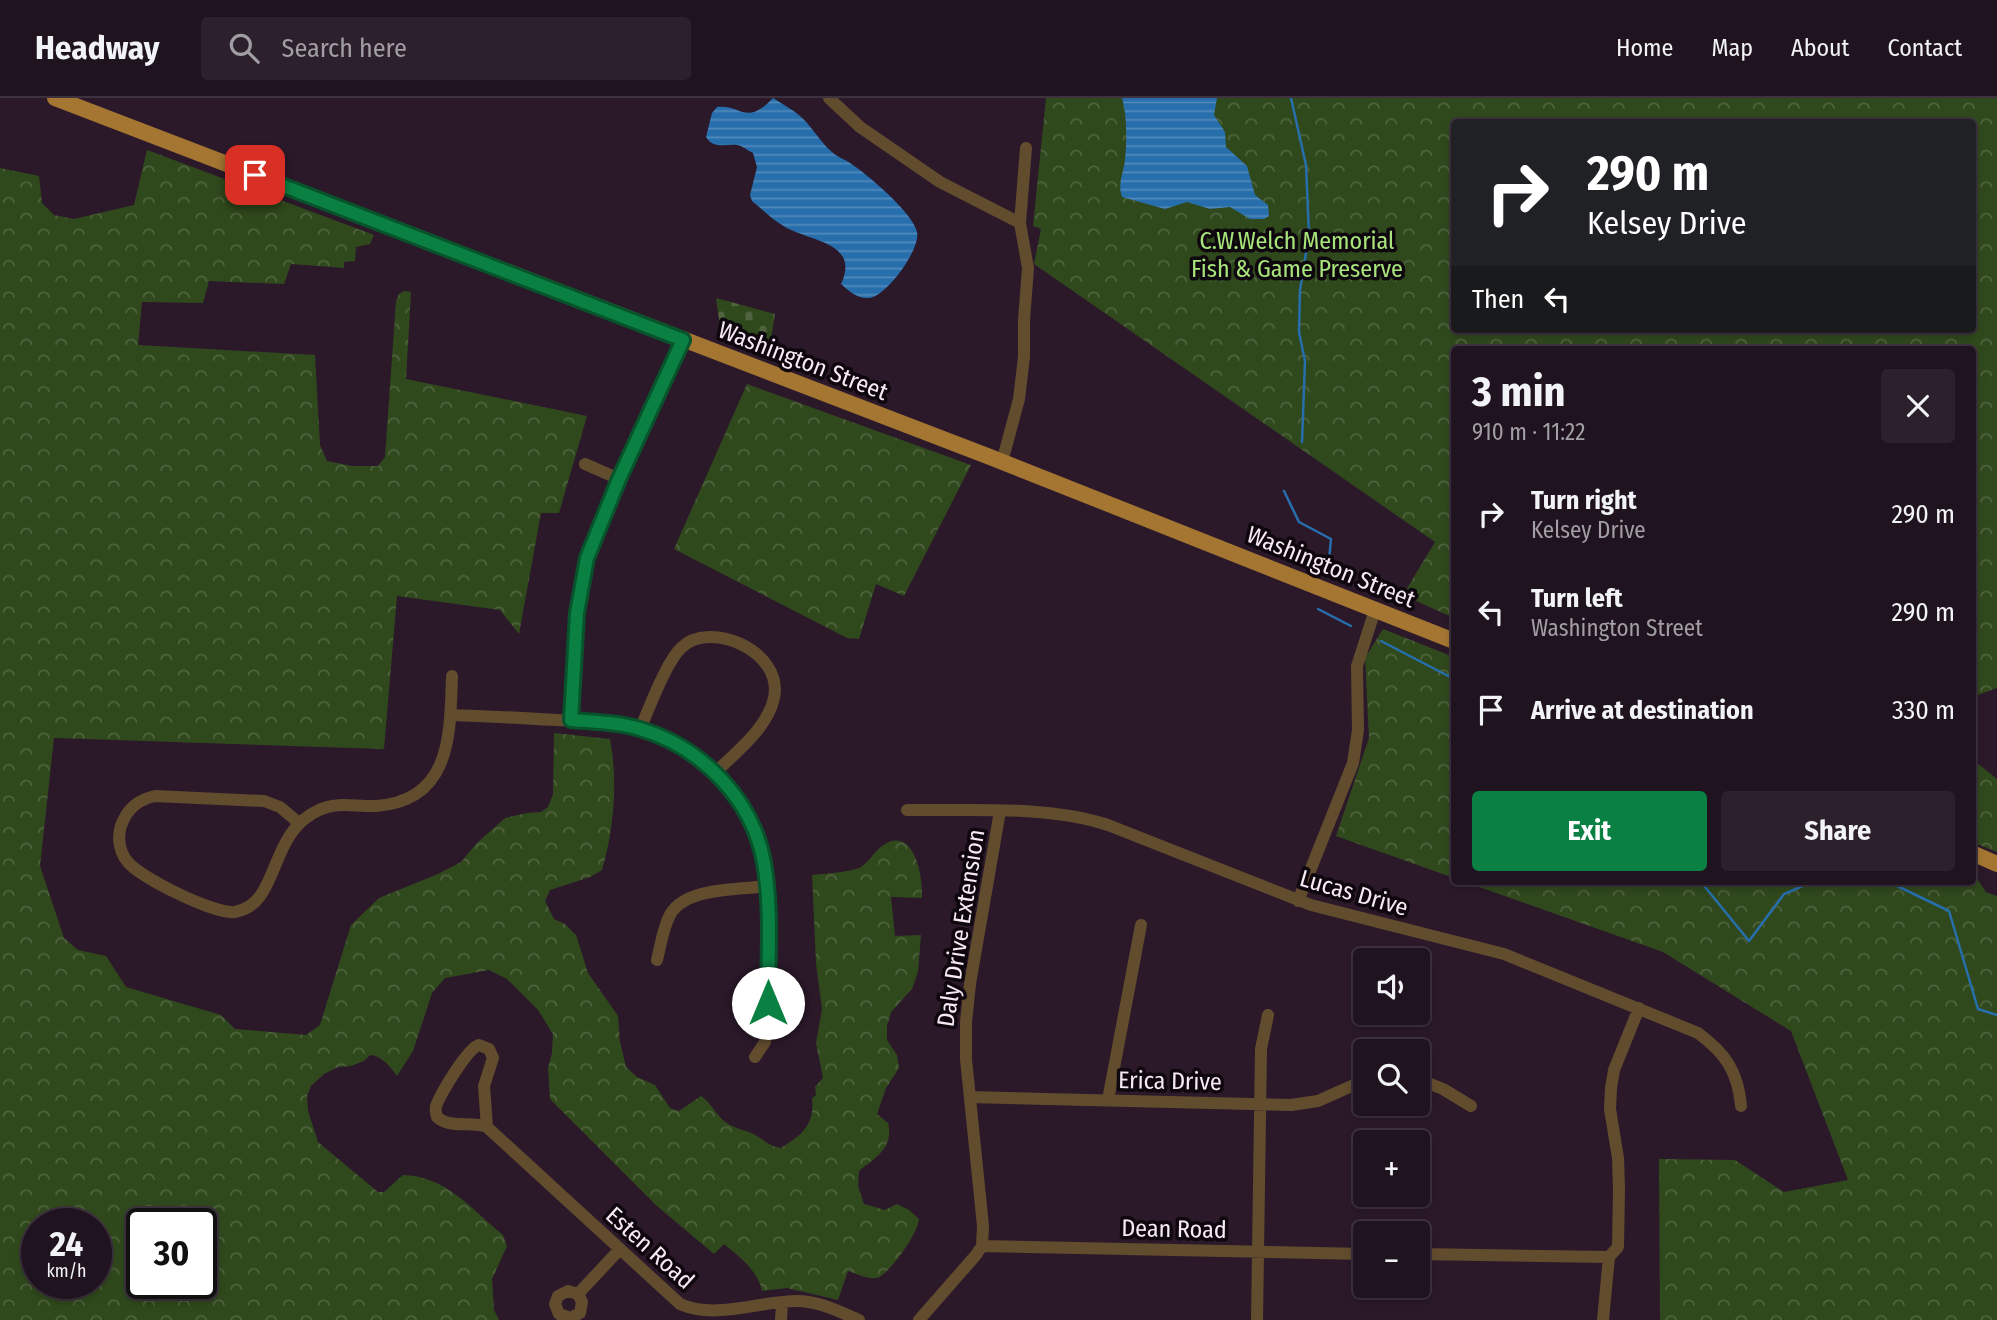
<!DOCTYPE html>
<meta charset="utf-8">
<style>
body{margin:0;font-family:"Fira Sans Condensed",sans-serif;background:#2d202d;color:#f1f3f6;height:100vh;display:flex;flex-direction:column;font-size:26px;white-space:nowrap}
*{box-sizing:border-box;margin:0}
p{font-size:23px;color:#a29ea5}
.icon{flex:none;width:38px;height:38px;fill:none;stroke:currentColor;stroke-width:2;stroke-linecap:round;stroke-linejoin:round}
.map{position:relative;flex:1;overflow:hidden}
.panel{position:absolute;left:1451px;top:248px;width:525px;height:539px;display:flex;flex-direction:column;background:#201320;border-radius:7px;box-shadow:0 4px 10px #0003,0 0 0 2px #3d323e}
.panel>*{flex:none}
.hud{position:absolute;left:1451px;top:21px;width:525px;height:214px;border-radius:7px;box-shadow:0 4px 10px #0003,0 0 0 2px #3d323e;background:#202124;color:#fff;overflow:hidden}
.fabs{position:absolute;left:1353px;top:850px;display:grid;gap:14px}
.fabs a{display:grid;place-items:center;width:77px;height:77px;border-radius:7px;background:#201320;box-shadow:0 4px 10px #0003,0 0 0 2px #3d323e;font-size:35px}
.speed{position:absolute;left:21px;top:1110px;display:flex;gap:14px;font-size:35px;font-weight:700;text-align:center}
.speed>*{display:grid;place-content:center;width:91px;height:91px;border-radius:50%;background:#201320;box-shadow:0 4px 10px #0003,0 0 0 2px #3d323e;line-height:1}
.speed small{font-size:18px;font-weight:400}
.speed .limit{border:4px solid #111;border-radius:10px;background:#fff;color:#111}
.pin{position:absolute;display:grid;place-items:center;width:60px;height:60px;color:#fff;margin:-30px;border-radius:14px;box-shadow:0 4px 10px #0006}
.me{position:absolute;width:77px;margin:-38px;rotate:0deg;stroke-linejoin:round;filter:drop-shadow(0 0 5px #0008)}
.turn{display:flex;align-items:center;gap:24px;height:147px;padding:0 21px;font-size:32px}
.turn .icon{width:91px;height:91px;stroke-width:2.5}
.turn b{display:block;font-size:49px;line-height:60px}
.then{display:flex;align-items:center;height:66px;padding:0 21px;background:#0003;gap:14px;font-size:26px}
.round{display:grid;place-items:center;flex:none;width:74px;height:74px;border-radius:7px;background:#2d202d}
.overview{display:flex;align-items:center;justify-content:space-between;height:119px;padding:0 21px}
h1{font-size:42px;font-weight:700;line-height:52px}
.primary-button{display:flex;gap:14px;margin-top:auto;padding:14px 21px}
.primary-button a{flex:1;height:80px;border-radius:7px;background:#0b8043;color:#fff;font-size:28px;font-weight:700;line-height:80px;text-align:center}
.primary-button a+a{background:#2d202d;color:#f1f3f6}
ul{padding:0;list-style:none}
li{display:flex;align-items:center;gap:21px;height:98px;padding:0 21px}
li div{flex:1}
li b{display:block;font-size:26px}
li em{font-style:normal}
header{display:flex;align-items:center;gap:42px;box-sizing:border-box;height:98px;padding:0 35px;background:#201320;border-bottom:2px solid #3d323e}
header strong{font-size:33px}
nav{display:flex;gap:38px;margin-inline-start:auto;font-size:24px}
.search{width:490px;height:63px;background:#2d202d;display:flex;align-items:center;gap:18px;box-sizing:border-box;padding:0 24px;border-radius:7px;color:#a29ea5;font-size:26px}
.map>svg:first-child{display:block}
</style>
<header>
<strong>Headway</strong>
<div class="search"><svg class="icon" aria-label="search" viewBox="0 0 24 24"><circle cx="10" cy="10" r="6"/><path d="M15 15l6 6"/></svg>Search here</div>
<nav><a>Home</a><a>Map</a><a>About</a><a>Contact</a></nav>
</header>
<div class="map">
<svg width="1997" height="1222" viewBox="0 0 1997 1222">
<defs>
<pattern id="forest-crowns" width="20" height="18" patternUnits="userSpaceOnUse" patternTransform="scale(1.75)"><rect width="20" height="18" fill="#30491c"/><path d="M2 6a3 3 0 1 1 6 0M12 15a3 3 0 1 1 6 0" fill="none" stroke="#4f633e"/></pattern>
<pattern id="cemetery-stones" width="16" height="16" patternUnits="userSpaceOnUse" patternTransform="scale(1.75)"><rect width="16" height="16" fill="#30491c"/><path d="M2 7V4a2 2 0 0 1 4 0v3zM10 15v-3a2 2 0 0 1 4 0v3z" fill="#4f633e"/></pattern>
<pattern id="water-rules" width="6" height="5" patternUnits="userSpaceOnUse" patternTransform="scale(1.75)"><rect width="6" height="5" fill="#276eac"/><path d="M0 2.5h6" fill="none" stroke="#528abc"/></pattern>
</defs>
<rect width="100%" height="100%" fill="#2b192a"/>
<!-- forest -->
<path fill="url(#forest-crowns)" fill-rule="evenodd" d="M1046,0H1997V590L1972,599V252H1454V520L1403,497L1435,444L1034,166L1041,131L1033,128ZM1454,24H1972V231H1454Z
M147,52L374,137L370,146L356,149L355,163L344,164V170L291,166L284,186L209,183L203,205L142,204L138,247L315,257L320,347L327,363L352,368H378L385,359L396,203L399,196L404,193L411,194L406,281L587,318L559,415H541L519,536L500,512L397,498L384,651L54,640L40,768L64,840L78,852L106,858L126,889L221,917L235,931L306,937L320,927L351,827L379,800L438,776L461,764L477,745L505,720L527,715L541,714L548,709L553,696L554,635L610,641C618,683 614,731 602,772L590,779L550,792L545,803L554,821L565,826L576,837L588,875L618,918L620,944L626,969L637,979L655,987L670,1010L679,1013L701,998C711,1005 715,1015 724,1023C732,1030 742,1031 751,1035C762,1039 768,1049 781,1050C802,1037 815,1027 812,1000L816,997L815,989L823,980L816,945L822,911L816,865L812,777C823,776 852,774 861,769C870,763 875,752 885,746C915,729 923,780 922,800L891,799L895,838L921,837L918,874L912,891L891,914L887,928V942L897,957L899,970L886,990L877,1016L888,1025C894,1050 876,1059 859,1073L858,1088L864,1106L885,1112L897,1106L909,1112L919,1121C918,1135 893,1170 881,1178C872,1184 858,1176 848,1173L838,1202L787,1190L762,1193C758,1173 740,1159 724,1146L714,1156L657,1108L550,1001L548,970L552,955L553,936L538,912L507,881L489,872L445,880L432,895L413,953L397,978C390,968 382,958 370,957L364,963L351,968L338,969L324,976L311,988L307,998L308,1013L318,1044L378,1094H384L403,1077C446,1078 471,1111 503,1137L507,1148L492,1181L494,1212L499,1222H0V70L39,78L42,105L54,117L74,121L134,107ZM37,1125H96V1185H37ZM201,1125V1185H142V1125Z
M747,286L971,367L904,498L876,486L859,541L847,540L674,451Z
M1383,531L1454,559V780L1336,738L1369,640L1365,560Z
M1972,661L1997,681V754L1972,744Z
M1972,773L1986,794L1997,798V1222H1660L1659,1061L1735,1062L1784,1094L1848,1082L1791,933L1663,854L1465,784H1972Z"/>
<!-- cemetery -->
<path fill="url(#cemetery-stones)" d="M716,200L775,216L768,259L716,240L720,228Z"/>
<!-- water -->
<path fill="url(#water-rules)" d="M773,0C782,6 792,11 800,18C810,26 820,44 832,54C837,59 844,61 850,65C867,76 913,115 917,134C921,151 886,199 869,200C857,201 849,193 841,186C861,143 808,144 782,127C772,121 762,111 752,103L750,97L757,69L753,55C747,52 743,48 737,47C725,46 713,51 706,39L712,15L717,9C742,6 745,29 773,0Z
M1122,0H1217L1214,17L1225,34L1226,49L1247,68L1255,97L1268,107L1269,118L1264,121H1250L1230,109L1210,111L1187,104L1165,111L1122,99C1117,85 1124,75 1125,61C1127,43 1127,17 1122,0Z"/>
<g fill="none" stroke-linecap="round" stroke-linejoin="round">
<!-- stream -->
<path stroke="#276eac" stroke-width="2.5" d="M1291,0L1306,67L1309,136L1300,192L1299,234L1305,263L1302,344
M1284,393L1299,424L1331,441L1328,473
M1318,511L1351,528
M1381,543L1454,581
M1701,784L1749,843L1784,796L1812,784
M1889,784L1949,813L1978,911L1997,917"/>
<!-- minor -->
<path stroke="#624c2e" stroke-width="12" d="M829,0L860,29L940,84L1020,125
M1002,364L1019,301L1024,259V222L1028,170L1020,125L1026,50
M585,366L619,381
M450,617C486,618 522,620 557,622C584,623 611,623 637,630C713,649 758,713 767,788L768,929L765,944L755,959
M571,623L577,515L587,460L619,381L683,242
M640,631C650,609 665,566 681,550C709,521 784,553 774,600C767,631 737,653 715,675
M907,712C971,713 1047,707 1108,727L1311,807L1504,856L1698,935C1725,955 1738,973 1741,1008
M299,725L280,709L264,703L155,698C141,701 129,709 123,723C117,735 118,752 127,763C138,779 216,817 235,814C281,806 267,735 319,712C338,703 356,709 376,708C452,703 450,635 452,578
M1298,803L1353,665L1358,632L1357,568L1375,512
M657,862C661,847 663,828 671,815C688,789 739,792 767,788
M1418,981L1443,991L1471,1008
M970,999L1291,1007L1318,1003L1365,982
M1108,1002L1141,827
M487,1029L484,988L493,960L489,951L479,947C467,951 441,995 436,1008C435,1014 436,1014 437,1019C450,1031 471,1023 487,1029L680,1206C716,1222 759,1203 797,1203C819,1203 840,1214 859,1222
M982,1148L1365,1156
M1418,1156L1609,1159
M1609,1159L1618,1149L1619,1091L1618,1060L1610,1011L1611,990L1614,972L1639,910
M578,1196L568,1193L558,1198L555,1206L559,1216L570,1220L580,1215L582,1204L578,1196L620,1151
M781,1222L782,1205
M919,1222L976,1157L982,1148L983,1128L966,961V924L970,886L1000,713
M1257,1222L1261,951L1268,917
M1603,1222L1609,1159"/>
<!-- major -->
<path stroke="#a47632" stroke-width="16" d="M55,0L990,359L1454,543
M1972,755L1997,766"/>
</g>
<g fill="none" stroke-linecap="round" stroke-linejoin="round">
<defs>
<path id="route" d="M255,77L683,242L619,381L587,460L577,515L571,622C594,624 617,624 640,631C701,649 753,701 764,765C772,810 768,859 768,905"/>
</defs>
<!-- route casing -->
<use href="#route" stroke="#07532c" stroke-width="18"/>
<!-- route -->
<use href="#route" stroke="#0b8043" stroke-width="12"/>
</g>
<g text-anchor="middle" stroke-width="7" stroke-linejoin="round" paint-order="stroke">
<!-- park labels -->
<g font-size="24" fill="#a7e47a" stroke="#0f070e">
<text x="1297" y="151">C.W.Welch Memorial<tspan x="1297" dy="28">Fish &amp; Game Preserve</tspan></text>
</g>
<!-- street labels -->
<g font-size="24" fill="#f7eaf6" stroke="#0f070e">
<text transform="translate(803 263) rotate(21)" y="8">Washington Street</text>
<text transform="translate(1331 469) rotate(22)" y="8">Washington Street</text>
<text transform="translate(1354 795) rotate(16)" y="8">Lucas Drive</text>
<text transform="translate(961 830) rotate(-81)" y="8">Daly Drive Extension</text>
<text transform="translate(1170 983) rotate(1)" y="8">Erica Drive</text>
<text transform="translate(1174 1131) rotate(1)" y="8">Dean Road</text>
<text transform="translate(650 1150) rotate(42)" y="8">Esten Road</text>
</g>
</g>
</svg>
<div class="fabs">
<a><svg class="icon" aria-label="sound" viewBox="0 0 24 24"><path d="M4 9h4l5-4v14l-5-4H4zM17 9q2 3 0 6"/></svg></a>
<a><svg class="icon" aria-label="search" viewBox="0 0 24 24"><circle cx="10" cy="10" r="6"/><path d="M15 15l6 6"/></svg></a>
<a>+</a>
<a>−</a>
</div>
<div class="speed"><div>24<small>km/h</small></div><div class="limit">30</div></div>
<div class="pin" style="left:255px;top:77px;background:#d93025"><svg class="icon" aria-label="arrive" viewBox="0 0 24 24"><path d="M6 21V4h12l-3 4 3 4H6"/></svg></div>
<svg class="me" style="left:768px;top:905px" viewBox="-20 -20 40 40"><circle r="19" fill="#fff"/><path d="M0-13L10 11 0 6-10 11z" fill="#0b8043"/></svg>
<div class="hud">
<div class="turn"><svg class="icon" aria-label="right" viewBox="0 0 24 24"><path d="M7 20v-9h11M14 6l5 5-5 5"/></svg><div><b>290 m</b>Kelsey Drive</div></div>
<div class="then">Then<svg class="icon" aria-label="left" viewBox="0 0 24 24"><path d="M17 20v-9H6M10 6l-5 5 5 5"/></svg></div>
</div>
<section class="panel">
<div class="overview"><div><h1>3 min</h1><p>910 m · 11:22</p></div><a class="round"><svg class="icon" aria-label="close" viewBox="0 0 24 24"><path d="M6 6l12 12M18 6L6 18"/></svg></a></div>
<ul>
<li><svg class="icon" aria-label="right" viewBox="0 0 24 24"><path d="M7 20v-9h11M14 6l5 5-5 5"/></svg><div><b>Turn right</b><p>Kelsey Drive</p></div><em>290 m</em></li>
<li><svg class="icon" aria-label="left" viewBox="0 0 24 24"><path d="M17 20v-9H6M10 6l-5 5 5 5"/></svg><div><b>Turn left</b><p>Washington Street</p></div><em>290 m</em></li>
<li><svg class="icon" aria-label="arrive" viewBox="0 0 24 24"><path d="M6 21V4h12l-3 4 3 4H6"/></svg><div><b>Arrive at destination</b></div><em>330 m</em></li>
</ul>
<div class="primary-button"><a>Exit</a><a>Share</a></div>
</section>
</div>
